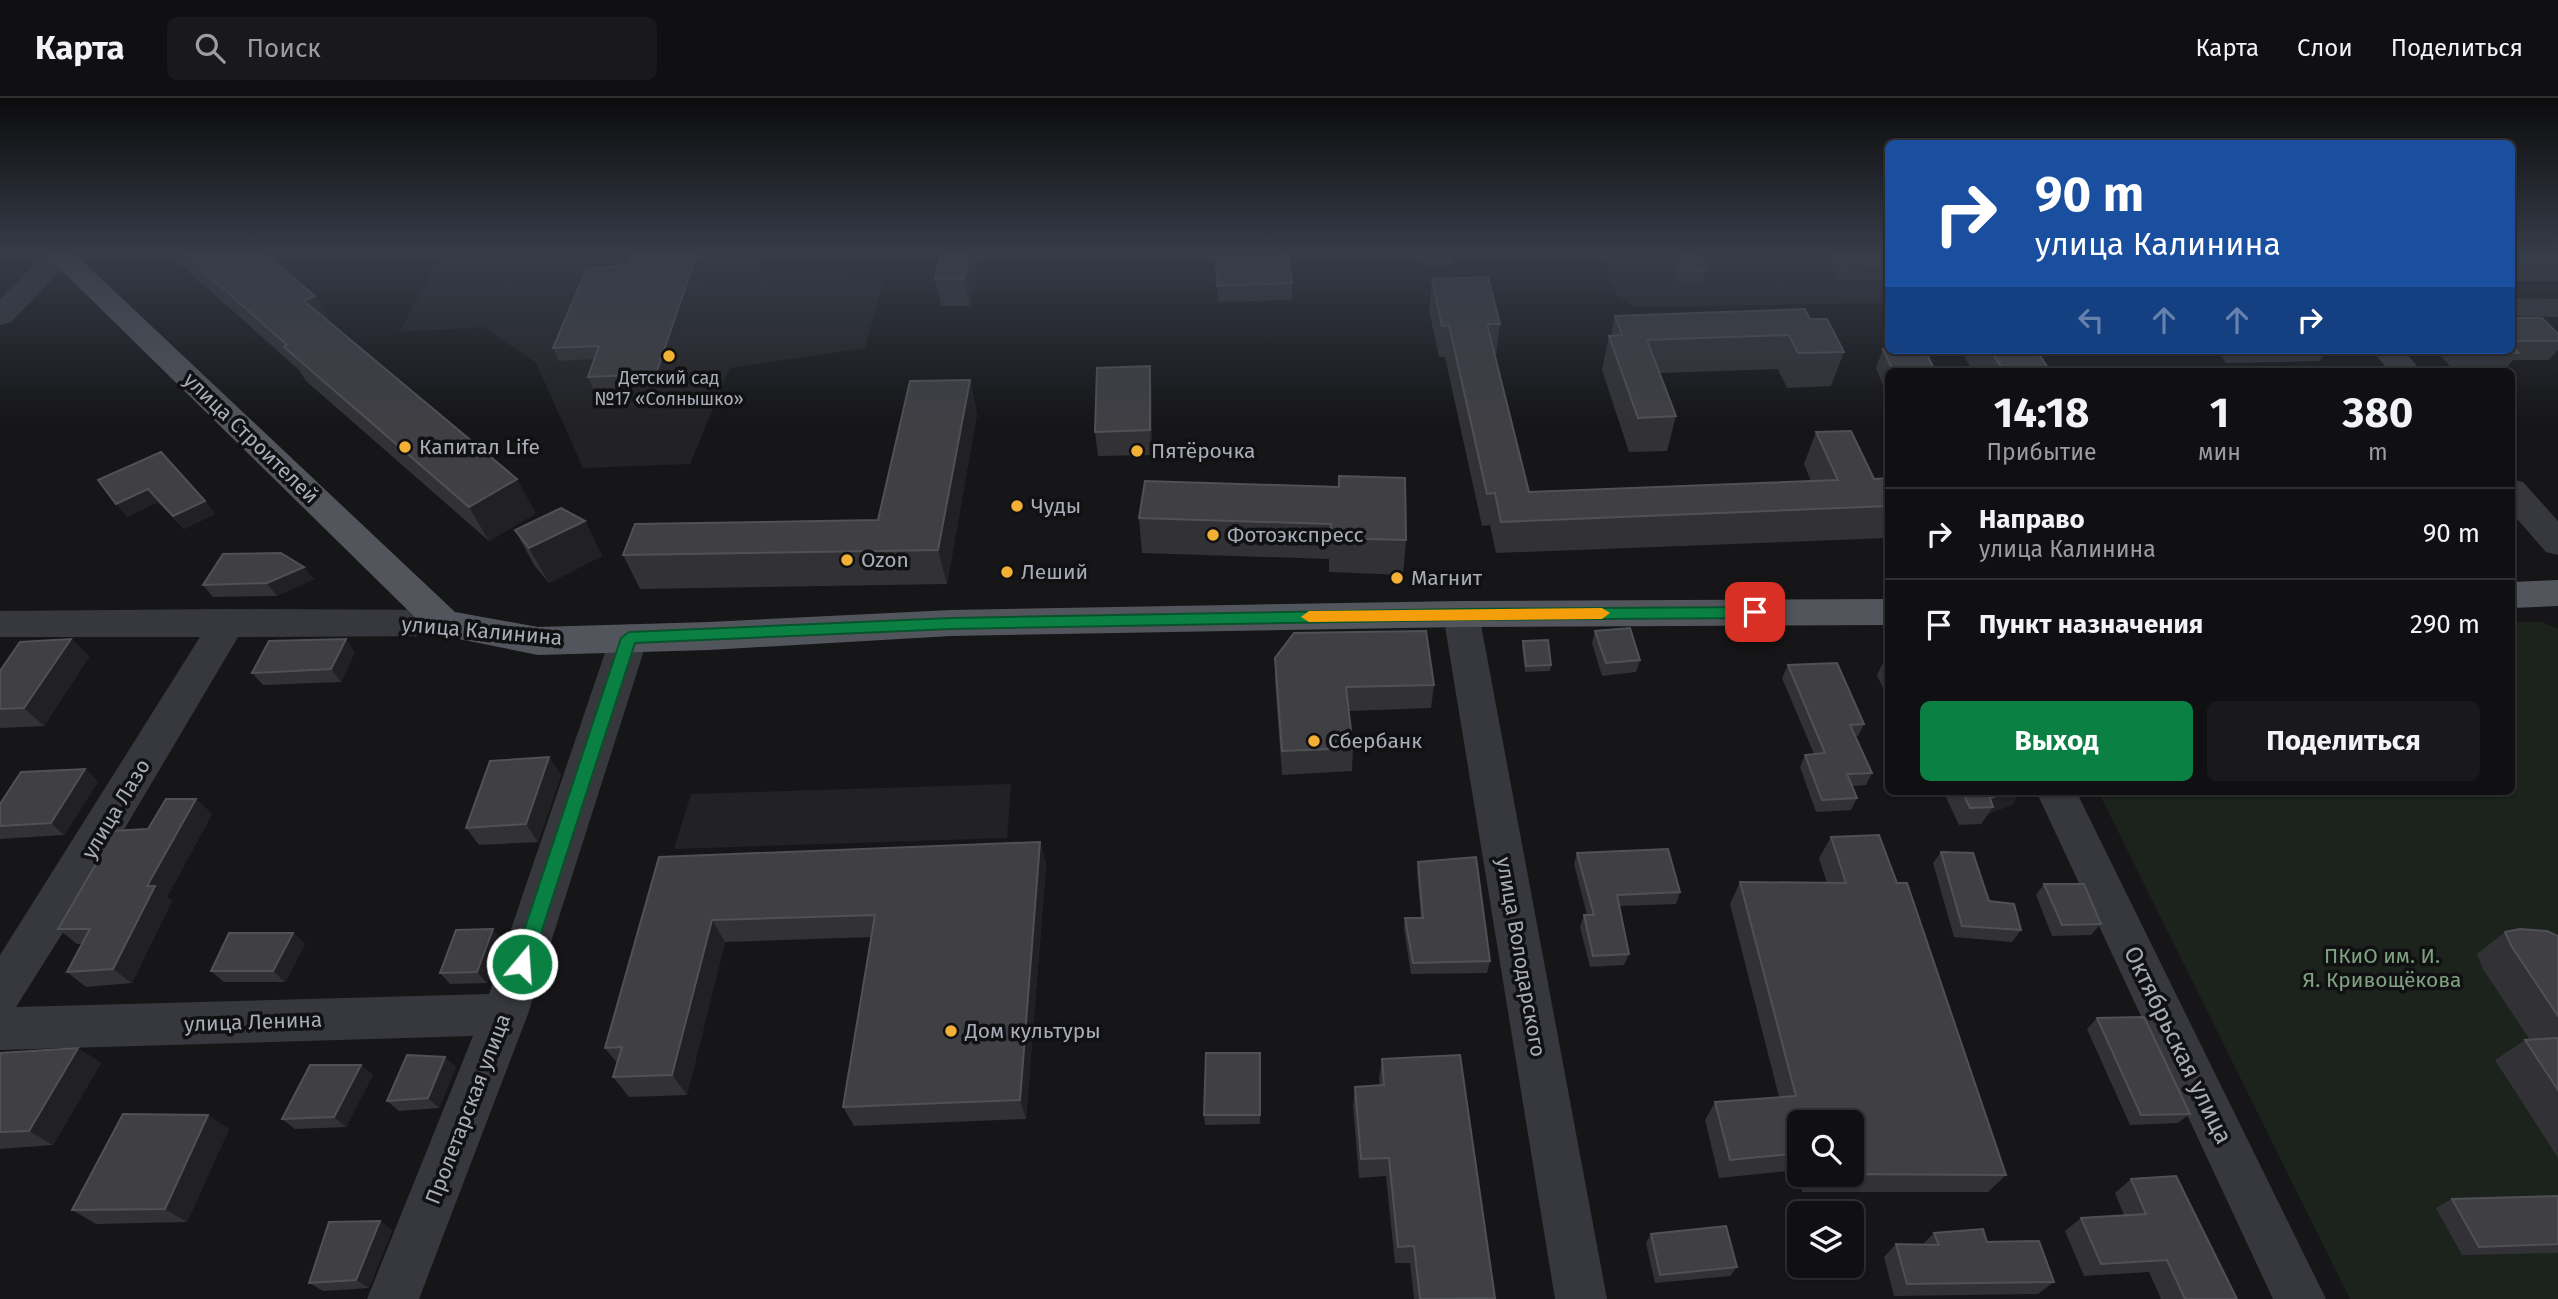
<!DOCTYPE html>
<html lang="ru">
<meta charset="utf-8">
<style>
body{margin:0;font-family:"Fira Sans",sans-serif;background:#19191b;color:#f1f3f6;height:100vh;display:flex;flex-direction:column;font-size:26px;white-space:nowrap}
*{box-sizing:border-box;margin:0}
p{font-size:23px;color:#9c9d9f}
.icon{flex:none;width:38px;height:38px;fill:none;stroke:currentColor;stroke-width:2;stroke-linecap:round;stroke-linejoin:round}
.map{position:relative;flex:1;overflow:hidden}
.panel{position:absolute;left:1885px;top:270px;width:630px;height:427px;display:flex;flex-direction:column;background:#101012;border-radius:10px;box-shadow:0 2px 5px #0004,0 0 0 2px #303032}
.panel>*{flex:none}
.hud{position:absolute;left:1885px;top:42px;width:630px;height:214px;border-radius:10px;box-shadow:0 2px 5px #0004,0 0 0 2px #303032;background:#1a4fa0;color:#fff;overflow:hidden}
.controls{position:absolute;left:1787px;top:1012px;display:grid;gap:14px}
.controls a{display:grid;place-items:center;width:77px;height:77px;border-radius:10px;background:#101012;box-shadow:0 2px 5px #0004,0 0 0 2px #303032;font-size:35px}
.pin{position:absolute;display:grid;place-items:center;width:60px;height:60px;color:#fff;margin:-30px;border-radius:14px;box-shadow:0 4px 10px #0006}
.me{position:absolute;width:77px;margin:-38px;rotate:18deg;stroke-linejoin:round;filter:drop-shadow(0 0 5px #0008)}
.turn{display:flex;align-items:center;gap:24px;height:147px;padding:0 35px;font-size:32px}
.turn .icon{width:91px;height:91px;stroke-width:2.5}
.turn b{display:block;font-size:49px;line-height:60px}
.lanes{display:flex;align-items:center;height:66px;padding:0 35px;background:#0003;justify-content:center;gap:35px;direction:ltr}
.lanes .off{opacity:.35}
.eta{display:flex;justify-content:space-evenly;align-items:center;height:119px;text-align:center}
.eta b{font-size:42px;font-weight:700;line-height:49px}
.action{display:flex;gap:14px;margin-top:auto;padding:14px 35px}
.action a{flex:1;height:80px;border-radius:10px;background:#0b8043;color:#fff;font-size:28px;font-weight:700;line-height:80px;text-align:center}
.action a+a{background:#19191b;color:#f1f3f6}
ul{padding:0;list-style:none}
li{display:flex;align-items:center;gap:21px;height:91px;padding:0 35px;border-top:2px solid #303032}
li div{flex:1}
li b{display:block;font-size:26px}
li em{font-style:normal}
header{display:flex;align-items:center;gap:42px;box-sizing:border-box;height:98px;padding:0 35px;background:#101012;border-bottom:2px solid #303032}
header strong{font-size:33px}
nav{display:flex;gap:38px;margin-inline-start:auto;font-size:24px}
.search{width:490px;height:63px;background:#19191b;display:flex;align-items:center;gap:18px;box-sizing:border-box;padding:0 24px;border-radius:10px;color:#9c9d9f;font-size:26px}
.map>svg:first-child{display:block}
</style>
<header>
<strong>Карта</strong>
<div class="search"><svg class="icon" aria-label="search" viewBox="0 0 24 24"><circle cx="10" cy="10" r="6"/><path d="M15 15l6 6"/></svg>Поиск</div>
<nav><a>Карта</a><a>Слои</a><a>Поделиться</a></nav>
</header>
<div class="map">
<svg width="2558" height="1201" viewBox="0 0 2558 1201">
<rect width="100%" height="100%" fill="#161618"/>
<!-- built -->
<path fill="#222225" d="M478,155H764L759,171L883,183L865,250L730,270L690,366L583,370L536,265L484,229L399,234L442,156Z
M1601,155H1888V205L1635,209L1616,197Z
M1011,686L1007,740L674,751L691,696Z"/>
<!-- green -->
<path fill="#1c231d" d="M2511,524H2542L2558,531V1201H2350L2098,693H2511Z"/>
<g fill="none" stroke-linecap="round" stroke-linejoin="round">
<!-- minor -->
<path fill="#37383d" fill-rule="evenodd" d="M47,155H72L74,158L11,224L0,227V201Z
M2511,200L2558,201V219L2511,218Z
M2372,252H2404L2421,273H2389Z
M2511,381L2523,384L2558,423V457L2546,454L2511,414Z
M1461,503L1474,507L1479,516L1607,1201H1555L1443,516L1448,507Z
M228,511L444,512L457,515L462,525L457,535L444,538L238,539L67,828L16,909L489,896L610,540L616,530L629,526L642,530L648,540L528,916L419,1201H367L473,938L0,952V857L200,539H0V513Z
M2036,693H2076L2326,1201H2273Z"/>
<!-- major -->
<path fill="#53555c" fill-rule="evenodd" d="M44,155H74L455,514L538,529L709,524L951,512L1461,503L1888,501V527L1461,529L951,538L709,552L538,557L444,538L431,535Z
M2558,482V508L2511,510V484Z"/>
</g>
<!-- wall -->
<path fill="#323236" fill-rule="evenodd" d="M168,155H264L315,198L332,225L536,415L489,443L306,283L299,272Z
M941,155H989V157H981L970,208H941L935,181Z
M1421,155H1453L1452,166L1424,167Z
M1675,155H1699L1707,173L1703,186H1681L1672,165Z
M1823,155H1888V181L1837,182Z
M2511,155H2558V183H2512Z
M705,156L661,288L593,291L588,279L594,261L559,263L553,250L628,168Z
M1216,159L1292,185V202L1218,204Z
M1432,181L1500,226L1496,257H1494L1529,394L1811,383L1804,366L1816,334L1874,381L1888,380V440L1496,455L1490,427L1482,428L1445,259H1439L1429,212Z
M1615,218L1810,221L1844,254L1831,288L1787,290L1778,271L1660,275L1676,318L1667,353L1629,354L1602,272L1609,238H1611Z
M2511,220L2558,236V252L2549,262H2513L2504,273H2454L2436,252H2511Z
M1883,251L1935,273H1888V299L1876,270Z
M1960,252H2036L2050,273H1973Z
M2216,252H2327L2320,263L2226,265Z
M970,282L977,316L947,486L640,491L623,457L878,422Z
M1152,293V357L1098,358L1095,334Z
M98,382L205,403L215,416L184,431L158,404L127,419Z
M1145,383L1406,442L1403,477L1329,474V461L1142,455L1139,420Z
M585,423L602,458L549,485L534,467L515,432Z
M304,469L314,481L277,498L213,499L203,487Z
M1595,533L1640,562L1636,574L1602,578L1592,545Z
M71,541L89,559L44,628L0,630V573Z
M1523,543L1551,567L1550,573L1525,574L1522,549Z
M355,554L341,584L263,587L252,575Z
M1886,559H1888V601L1877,577Z
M1275,560L1434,587L1431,610L1349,613L1353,650L1352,673L1282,677L1275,584Z
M1788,567L1864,626L1858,638H1855L1872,675L1866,687L1852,688L1857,700L1851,712L1816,714L1800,669L1805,657L1814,656L1782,580Z
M549,659L561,677L538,744L479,747L466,730Z
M85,671L98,684L64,737L0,741V728Z
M1943,693H2021L2012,707L1989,715L1981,726L1959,727Z
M196,701L212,716L167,799L172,803L132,885L86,889L67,874L82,846H77L58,831L99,761L96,759L148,731Z
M1831,739L2006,1077L1988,1094H1802L1797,1072L1719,1080L1705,1022L1715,1004L1779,999L1730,806L1740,784L1827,785L1819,760ZM1799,1024L1852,1076H1799Z
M1040,744L1046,767L1026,1021L854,1028L843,1009L871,839L725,844L687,997L629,999L613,979L617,965L605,950L659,759Z
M1941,754L1989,803L2021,832L2012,844L1954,839L1933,765Z
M1577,755L1680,794L1676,806L1619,808L1629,856L1624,867L1590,869L1580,829L1584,817H1587L1574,766Z
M1418,764L1490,863L1487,875L1411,876L1404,831L1405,820H1421L1417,775Z
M2044,786L2101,826L2091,837L2052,838L2036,797Z
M2505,834L2558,838V1060L2495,962L2525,942H2530L2483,871L2477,856Z
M293,835L305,846L285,884H224L211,873Z
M502,842L487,885L450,886L440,875Z
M2097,920L2190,1016L2178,1025L2130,1027L2087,931Z
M78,950L101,965L53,1047L0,1051V955Z
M1260,955V1026L1205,1027L1204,1017Z
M1382,961L1495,1200V1201H1414L1410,1165H1395L1386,1078L1359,1080L1353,1008L1355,989L1380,988L1379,981Z
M361,967L373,977L346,1029L295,1031L282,1021Z
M456,969L439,1010L399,1013L387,1003Z
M229,1031L187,1124L96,1126L72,1112Z
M2131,1081L2237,1201H2161L2149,1174L2084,1178L2065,1133L2081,1120L2124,1117L2115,1095Z
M2558,1098V1155L2462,1157L2436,1110L2452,1101Z
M392,1132L369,1190L323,1193L309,1185Z
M1934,1135L1987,1144L2054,1184L2038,1196L1894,1198L1884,1159L1896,1146L1922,1147Z
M1651,1136L1737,1169L1730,1178L1655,1185L1646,1145Z"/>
<!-- shaded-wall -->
<path fill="#212124" d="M697,155L705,156L661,288L656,276Z
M970,155H980L981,157L970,208L964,181Z
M315,198L336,232L304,203Z
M1150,268L1152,293V357L1150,332Z
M970,282L977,316L947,486L938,452Z
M517,381L536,415L489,443L469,409Z
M148,391L158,404L127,419L116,406Z
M205,403L215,416L184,431L173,418Z
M585,423L602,458L549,485L529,450Z
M304,469L314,481L277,498L267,485Z
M71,541L89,559L44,628L24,610Z
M346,541L355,554L341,584L331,571Z
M549,659L561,677L538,744L526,726Z
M85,671L98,684L64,737L51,725Z
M2013,693H2021L2012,707L1989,715L1993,709L1990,700Z
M196,701L212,716L167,799L172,803L132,885L113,871L147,788Z
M1040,744L1046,767L1026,1021L1020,1002Z
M712,822L725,844L687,997L672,977Z
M493,831L502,842L487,885L477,874Z
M293,835L305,846L285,884L273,873Z
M78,950L101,965L53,1047L29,1033Z
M445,959L456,969L439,1010L428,1000Z
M361,967L373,977L346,1029L334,1019Z
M208,1017L229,1031L187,1124L165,1111Z
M380,1123L392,1132L369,1190L356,1182Z"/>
<!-- building -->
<path fill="#3f3f44" stroke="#4f5156" stroke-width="2" d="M183,155H264L315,198L304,203L517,381L469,409L284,249L287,247Z
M634,155H697L656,276L588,279L599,248L553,250L587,170L628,168Z
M941,155H970L964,181H935Z
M1676,155H1699L1707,173L1684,174Z
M1833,155H1888V169L1841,170Z
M2516,155H2558V165H2526Z
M1288,157L1292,185L1217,188L1216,159Z
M1488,179L1500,226H1487L1529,394L1838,382L1816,334L1851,333L1874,381L1888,380V408L1501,424L1495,395L1487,396L1449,227L1442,228L1432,181Z
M1805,211L1810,221H1827L1844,254L1798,255L1789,237L1647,242L1676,318L1638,320L1609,238L1622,237L1615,218Z
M2511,220H2542L2558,236V243H2511Z
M2511,247L2519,255L2469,254L2467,252H2511Z
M1883,251L1925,252L1935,273H1893Z
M1990,252H2036L2050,273H2004Z
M1150,268V332L1095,334L1097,270Z
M970,282L938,452L623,457L635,426L878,422L910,283Z
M161,354L205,403L173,418L148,391L116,406L98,382Z
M1339,378L1405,380L1406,442L1330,440L1331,426L1139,420L1145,383L1339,389Z
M561,410L585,423L529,450L515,432Z
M281,455L304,469L267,485L203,487L223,456Z
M1630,530L1640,562L1606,565L1595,533Z
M1426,533L1434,587L1346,589L1353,650L1282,653L1275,560L1294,535Z
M71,541L24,610L0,611V573L20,544Z
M346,541L331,571L252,575L269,543Z
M1548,542L1551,567L1526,568L1523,543Z
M1837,565L1864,626L1850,627L1872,675L1847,676L1857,700L1822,702L1805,657L1825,655L1788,567Z
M549,659L526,726L466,730L490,663Z
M85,671L51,725L0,728V706L21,674Z
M1962,693H2013L1990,700L1993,709L1970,710Z
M166,701H196L147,788H155L113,871L67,874L90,831H58L100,759H96L110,733L148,731Z
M1879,737L1897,785H1907L2006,1077L1830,1076H1852V1024H1799V1055L1730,1062L1715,1004L1796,998L1740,784L1846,785L1831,739Z
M1040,744L1020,1002L843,1009L875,817L712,822L672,977L613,979L622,949L605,950L659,759Z
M1668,751L1680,794L1617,797L1629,856L1593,858L1584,817H1594L1577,755Z
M1941,754L1973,755L1989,803L2014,806L2021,832L1962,828Z
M1476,759L1490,863L1413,865L1405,820H1423L1418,764Z
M2044,786H2084L2101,826L2062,827Z
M493,831L477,874L440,875L456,832Z
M2520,831L2547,833L2558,838V918L2512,849L2505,834Z
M229,835H293L273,873H211Z
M2144,919L2190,1016L2141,1017L2097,920Z
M2558,940V992L2525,942Z
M78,950L29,1033L0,1034V955Z
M1206,955H1260V1017H1204Z
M407,957L445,959L428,1000L387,1003Z
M1460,957L1495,1200L1420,1201L1414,1148L1398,1149L1389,1060L1361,1061L1355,989L1384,987L1382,961Z
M310,967H361L334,1019L282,1021Z
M123,1016L208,1017L165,1111L72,1112Z
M2176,1078L2237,1201H2185L2167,1162L2101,1166L2081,1120L2146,1116L2131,1081Z
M2558,1098V1146L2479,1149L2452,1101Z
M380,1123L356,1182L309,1185L329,1124Z
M1726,1128L1737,1169L1660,1177L1651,1136Z
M1983,1131L1987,1144L2039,1143L2054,1184L1907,1186L1896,1146L1939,1147L1934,1135Z"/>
<!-- sky -->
<linearGradient id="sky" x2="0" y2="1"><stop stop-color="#0c0c0d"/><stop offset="0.48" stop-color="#363c48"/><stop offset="1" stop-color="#363c48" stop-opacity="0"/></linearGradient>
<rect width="2558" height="323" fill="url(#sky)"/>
<!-- route -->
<path fill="#0b8043" stroke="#07532c" stroke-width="2" d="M1755,509L1762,514L1755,520L1461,522L951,531L635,545L531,866L528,872L522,874L515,872L513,866L621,540L629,534L951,520L1461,511Z"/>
<!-- slow -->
<path fill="#f59e0b" d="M1602,510L1610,515L1602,521L1309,524L1301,519L1309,513Z"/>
<!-- markers -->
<g fill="#f2b134" stroke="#111113" stroke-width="2.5">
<circle cx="669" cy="258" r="7"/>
<circle cx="405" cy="349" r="7"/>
<circle cx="1137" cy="353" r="7"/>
<circle cx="1017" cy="408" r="7"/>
<circle cx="1213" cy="437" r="7"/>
<circle cx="847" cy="462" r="7"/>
<circle cx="1007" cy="474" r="7"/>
<circle cx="1397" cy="480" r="7"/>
<circle cx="1314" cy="643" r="7"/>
<circle cx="951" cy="933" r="7"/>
</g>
<g text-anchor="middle" stroke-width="7" stroke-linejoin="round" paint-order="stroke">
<!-- far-poi labels -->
<g font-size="18" fill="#a8adb8" stroke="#111113">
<text x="669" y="286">Детский сад<tspan x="669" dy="21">№17 «Солнышко»</tspan></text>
</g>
<!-- street labels -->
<g font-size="21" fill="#a8adb8" stroke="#111113">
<text transform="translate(251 340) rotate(44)" y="7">улица Строителей</text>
<text transform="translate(482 533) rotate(5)" y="7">улица Калинина</text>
<text transform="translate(116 711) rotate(-59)" y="7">улица Лазо</text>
<text transform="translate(1521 859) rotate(80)" y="7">улица Володарского</text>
<text transform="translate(253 924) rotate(-2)" y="7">улица Ленина</text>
<text transform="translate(468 1011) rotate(-69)" y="7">Пролетарская улица</text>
</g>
<!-- poi labels -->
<g font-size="21" fill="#a8adb8" stroke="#111113" text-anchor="start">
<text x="419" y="356">Капитал Life</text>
<text x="1151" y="360">Пятёрочка</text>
<text x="1031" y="415">Чуды</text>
<text x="1227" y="444">Фотоэкспресс</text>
<text x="861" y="469">Ozon</text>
<text x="1021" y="481">Леший</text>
<text x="1411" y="487">Магнит</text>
<text x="1328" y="650">Сбербанк</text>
<text x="965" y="940">Дом культуры</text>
</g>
<!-- park labels -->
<g font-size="21" fill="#7fa381" stroke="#111113">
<text x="2382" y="865">ПКиО им. И.<tspan x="2382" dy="24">Я. Кривощёкова</tspan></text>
</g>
<!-- near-street labels -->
<g font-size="24" fill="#a8adb8" stroke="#111113">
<text transform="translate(2178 947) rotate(64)" y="8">Октябрьская улица</text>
</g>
</g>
</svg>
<div class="controls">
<a><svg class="icon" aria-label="search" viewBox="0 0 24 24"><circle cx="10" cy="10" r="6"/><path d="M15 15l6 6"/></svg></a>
<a><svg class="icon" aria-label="layers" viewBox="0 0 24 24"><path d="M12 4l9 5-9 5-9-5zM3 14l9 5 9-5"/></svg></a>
</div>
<div class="pin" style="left:1755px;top:514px;background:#d93025"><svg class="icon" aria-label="arrive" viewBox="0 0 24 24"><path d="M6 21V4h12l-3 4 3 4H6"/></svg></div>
<svg class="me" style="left:522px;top:866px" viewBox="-20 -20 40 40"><circle r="17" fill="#0b8043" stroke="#fff" stroke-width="3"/><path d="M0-11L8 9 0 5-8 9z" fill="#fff"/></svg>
<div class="hud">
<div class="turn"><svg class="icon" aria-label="right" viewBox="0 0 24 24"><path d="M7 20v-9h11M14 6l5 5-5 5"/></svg><div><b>90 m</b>улица Калинина</div></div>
<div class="lanes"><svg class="icon off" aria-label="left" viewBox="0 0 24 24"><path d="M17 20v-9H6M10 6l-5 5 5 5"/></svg><svg class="icon off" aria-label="ahead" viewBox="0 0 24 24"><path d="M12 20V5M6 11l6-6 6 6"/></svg><svg class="icon off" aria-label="ahead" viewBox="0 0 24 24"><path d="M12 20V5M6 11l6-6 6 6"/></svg><svg class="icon" aria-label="right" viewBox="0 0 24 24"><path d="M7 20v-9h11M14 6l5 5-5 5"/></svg></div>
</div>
<section class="panel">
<div class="eta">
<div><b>14:18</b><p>Прибытие</p></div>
<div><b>1</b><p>мин</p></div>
<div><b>380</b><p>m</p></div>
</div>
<ul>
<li><svg class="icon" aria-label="right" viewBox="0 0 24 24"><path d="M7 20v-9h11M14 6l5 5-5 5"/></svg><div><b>Направо</b><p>улица Калинина</p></div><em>90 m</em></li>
<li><svg class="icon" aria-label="arrive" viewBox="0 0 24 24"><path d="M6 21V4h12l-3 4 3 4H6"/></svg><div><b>Пункт назначения</b></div><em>290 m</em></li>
</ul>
<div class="action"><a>Выход</a><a>Поделиться</a></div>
</section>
</div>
